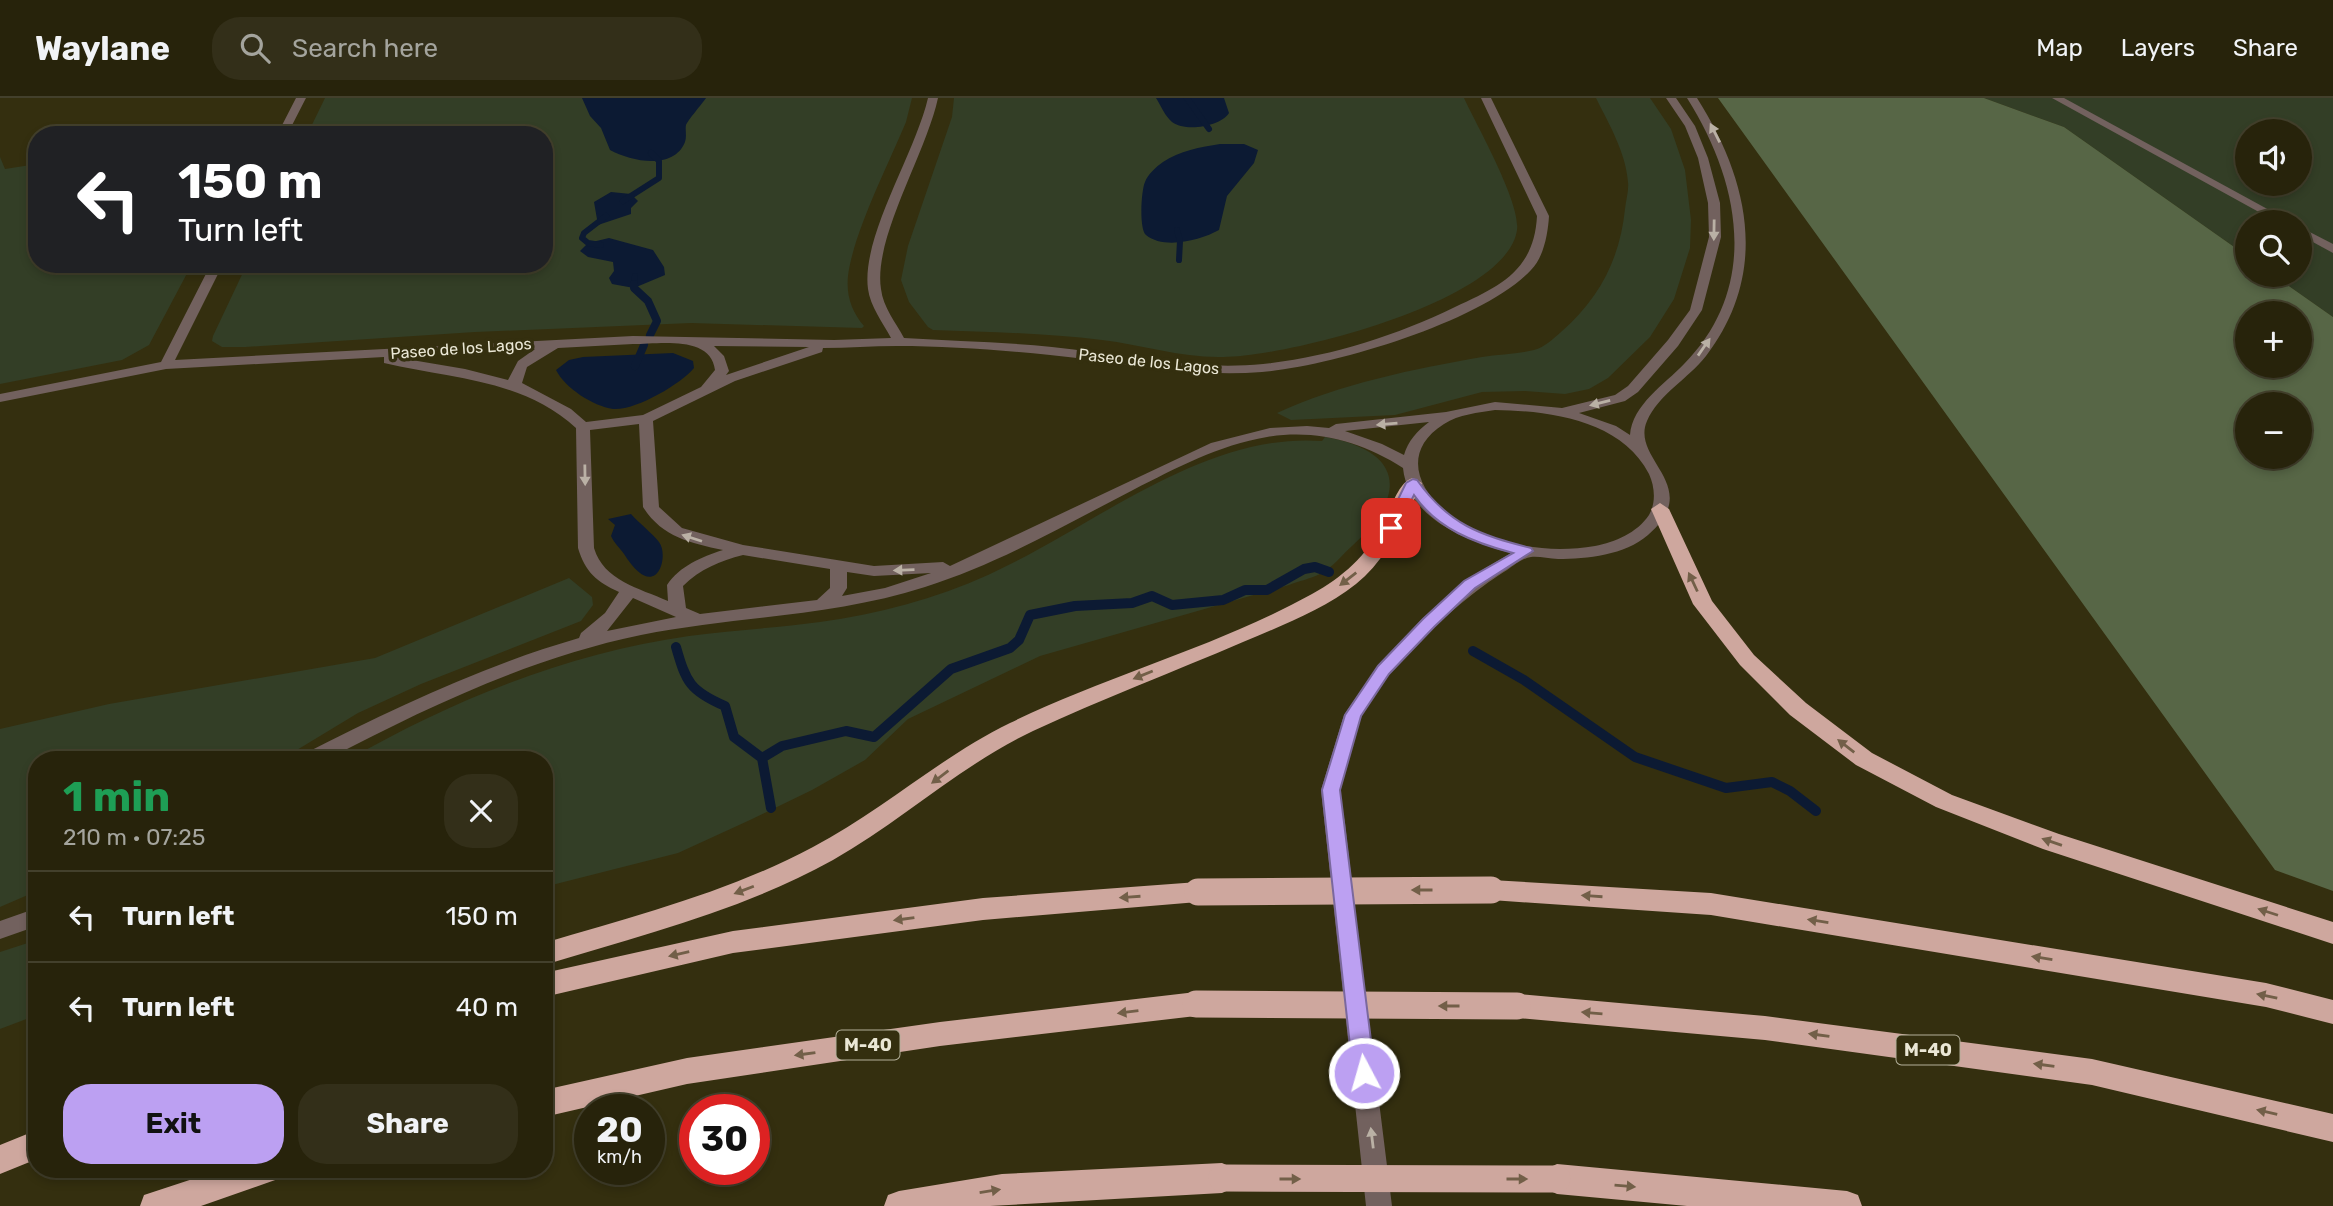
<!DOCTYPE html>
<meta charset="utf-8">
<style>
body{margin:0;font-family:Rubik,sans-serif;background:#332f19;color:#f1f3f6;height:100vh;display:flex;flex-direction:column;font-size:26px;white-space:nowrap}
*{box-sizing:border-box;margin:0}
p{font-size:23px;color:#a4a49d}
.icon{flex:none;width:38px;height:38px;fill:none;stroke:currentColor;stroke-width:2;stroke-linecap:round;stroke-linejoin:round}
.map{position:relative;flex:1;overflow:hidden}
.details{position:absolute;left:28px;top:653px;width:525px;height:427px;display:flex;flex-direction:column;background:#27230b;border-radius:28px;box-shadow:0 4px 10px #0003,0 0 0 2px #43402c}
.details>*{flex:none}
.hud{position:absolute;left:28px;top:28px;width:525px;height:147px;border-radius:28px;box-shadow:0 4px 10px #0003,0 0 0 2px #43402c;background:#202124;color:#fff;overflow:hidden}
.buttons{position:absolute;left:2235px;top:21px;display:grid;gap:14px}
.buttons a{display:grid;place-items:center;width:77px;height:77px;border-radius:50%;background:#27230b;box-shadow:0 4px 10px #0003,0 0 0 2px #43402c;font-size:35px}
.speed{position:absolute;left:574px;top:996px;display:flex;gap:14px;font-size:35px;font-weight:700;text-align:center}
.speed>*{display:grid;place-content:center;width:91px;height:91px;border-radius:50%;background:#27230b;box-shadow:0 4px 10px #0003,0 0 0 2px #43402c;line-height:1}
.speed small{font-size:18px;font-weight:400}
.speed .limit{border:10px solid #d22;background:#fff;color:#111}
.pin{position:absolute;display:grid;place-items:center;width:60px;height:60px;color:#fff;margin:-30px;border-radius:14px;box-shadow:0 4px 10px #0006}
.me{position:absolute;width:77px;margin:-38px;rotate:354deg;stroke-linejoin:round;filter:drop-shadow(0 0 5px #0008)}
.turn{display:flex;align-items:center;gap:24px;height:147px;padding:0 35px;font-size:32px}
.turn .icon{width:91px;height:91px;stroke-width:2.5}
.turn b{display:block;font-size:49px;line-height:60px}
.round{display:grid;place-items:center;flex:none;width:74px;height:74px;border-radius:28px;background:#332f19}
.overview{display:flex;align-items:center;justify-content:space-between;height:119px;padding:0 35px}
h1{font-size:42px;font-weight:700;line-height:52px;color:#1e9e55}
.action{display:flex;gap:14px;margin-top:auto;padding:14px 35px}
.action a{flex:1;height:80px;border-radius:28px;background:#bca0f2;color:#111;font-size:28px;font-weight:700;line-height:80px;text-align:center}
.action a+a{background:#332f19;color:#f1f3f6}
ul{padding:0;list-style:none}
li{display:flex;align-items:center;gap:21px;height:91px;padding:0 35px;border-top:2px solid #43402c}
li div{flex:1}
li b{display:block;font-size:26px}
li em{font-style:normal}
header{display:flex;align-items:center;gap:42px;box-sizing:border-box;height:98px;padding:0 35px;background:#27230b;border-bottom:2px solid #43402c}
header strong{font-size:33px}
nav{display:flex;gap:38px;margin-inline-start:auto;font-size:24px}
.search{width:490px;height:63px;background:#332f19;display:flex;align-items:center;gap:18px;box-sizing:border-box;padding:0 24px;border-radius:28px;color:#a4a49d;font-size:26px}
.map>svg:first-child{display:block}
</style>
<header>
<strong>Waylane</strong>
<div class="search"><svg class="icon" aria-label="search" viewBox="0 0 24 24"><circle cx="10" cy="10" r="6"/><path d="M15 15l6 6"/></svg>Search here</div>
<nav><a>Map</a><a>Layers</a><a>Share</a></nav>
</header>
<div class="map">
<svg width="2333" height="1108" viewBox="0 0 2333 1108">
<rect width="100%" height="100%" fill="#342f0f"/>
<!-- green -->
<path fill="#333e26" fill-rule="evenodd" d="M325,0H912L906,24C889,65 853,136 848,178C846,198 852,214 864,228L862,230L691,225L475,234L245,249H222L212,243L213,238L247,166H544V37H307Z
M954,0H1464C1477,28 1521,105 1517,132C1507,204 1286,259 1223,259C1182,260 1143,247 1102,242C1046,235 990,234 933,232L928,229L909,204L901,182L908,148L952,19Z
M1596,0H1650L1671,31L1685,72L1691,122L1690,150L1674,201L1650,239L1608,280L1589,291L1565,296L1525,293L1482,294L1395,317L1291,322L1277,315C1340,286 1413,271 1482,259C1499,256 1518,256 1534,252C1545,249 1553,241 1561,234C1599,201 1620,161 1625,111C1626,102 1629,92 1628,84C1626,55 1609,26 1596,0Z
M1984,0H2333V219L2273,177H2300V124H2247V158L2064,29ZM2247,33H2300V86H2247Z
M0,59L5,71L37,66V166H192L149,247L122,262L0,286Z
M1325,339C1404,353 1408,397 1352,448C1342,457 1332,470 1320,476C1310,481 1299,483 1289,487L1040,558L908,621L865,662L812,692L750,722L678,755L544,789V662H348C453,602 568,555 689,538C733,532 777,530 820,524C877,516 936,501 988,477C1092,430 1203,334 1322,343Z
M569,480L592,499L593,507L581,523L421,586L358,615L282,661L37,662V793L0,809V631L109,606L375,560Z
M37,842V917L0,931V854Z"/>
<!-- forest -->
<path fill="#576646" fill-rule="evenodd" d="M1718,0H1984L2064,29L2247,158V177H2273L2333,219V793L2275,772ZM2247,215H2300V268H2247ZM2247,306H2300V359H2247Z"/>
<!-- water -->
<path fill="#0c1a33" d="M582,0H706C702,6 688,22 686,27C685,32 687,38 685,44C674,72 632,64 610,52L601,30L590,18Z
M1156,0H1224L1229,15C1220,29 1185,34 1172,24C1165,18 1161,8 1156,0Z
M1220,46H1244L1258,52L1254,65L1227,98L1219,132C1201,142 1164,152 1146,137C1139,131 1141,93 1145,84C1148,76 1156,69 1163,64C1179,53 1201,49 1220,46Z
M611,94L631,96L638,103L631,110V116L598,127L594,104Z
M609,140L653,152L664,169L665,177L634,190L612,186L609,180L614,173L613,164L588,159L580,153L588,145Z
M673,255L693,263L694,270C681,286 635,313 613,311C593,308 565,290 556,272L569,262L583,259Z
M631,416C640,426 651,434 659,444C670,458 656,507 624,456C620,450 614,445 611,438L615,427L608,421Z"/>
<g fill="none" stroke-linecap="round" stroke-linejoin="round">
<!-- stream-far2 -->
<path stroke="#0c1a33" stroke-width="6" d="M1187,0L1209,31
M623,103L659,80V63L651,55
M1177,132L1180,143L1179,162
M601,147L588,145L582,140L584,135L606,118
M634,188L635,178"/>
<!-- stream-far1 -->
<path stroke="#0c1a33" stroke-width="8" d="M634,186V190L648,203L657,223L650,237
M635,268L644,247"/>
<!-- stream -->
<path stroke="#0c1a33" stroke-width="10" d="M676,549C686,584 690,593 725,608L734,639L762,660L782,648L846,633L874,639L951,571L1010,550L1019,542L1030,517L1075,508L1132,505L1152,498L1172,507L1223,502L1245,492H1267L1304,471L1315,469L1329,474
M1473,553L1524,582L1635,659L1726,690L1772,684L1790,693L1816,713
M762,660L771,710"/>
<!-- minor -->
<path fill="#72615e" fill-rule="evenodd" d="M296,0H306L287,37H277Z
M928,0H938C926,56 873,140 881,191C883,209 896,225 904,240C953,243 1003,244 1052,249C1121,256 1192,273 1263,266C1329,259 1395,238 1455,209C1500,188 1534,173 1537,118L1481,0H1491L1549,118C1548,135 1544,159 1531,172C1482,224 1332,268 1262,274C1191,280 1121,264 1050,257C1000,252 947,248 897,248C872,248 848,250 823,250L822,254L735,283L653,323L659,409L682,430L743,447L874,468L943,464L950,468L1211,345L1270,330L1307,328L1329,330L1336,326L1446,314L1495,304L1562,310L1615,297L1628,288L1668,242L1690,212L1709,139L1708,105L1698,60L1685,28L1666,0H1676L1695,28L1708,60L1720,105L1721,139L1702,212L1678,248L1638,294L1625,303L1579,315L1616,328L1630,337C1632,307 1665,286 1684,266C1761,188 1740,84 1687,0H1697C1749,82 1770,174 1706,258C1689,280 1658,297 1647,323C1630,362 1705,388 1648,437C1625,457 1587,461 1558,461C1549,461 1539,458 1531,459C1523,460 1514,467 1507,472C1461,500 1383,570 1361,620C1355,635 1343,675 1341,691C1340,702 1343,714 1345,725C1348,754 1352,783 1355,812C1367,911 1380,1009 1392,1108H1366L1321,692L1344,617L1378,568L1422,521L1464,483L1511,455C1469,444 1408,421 1403,370C1361,343 1316,331 1267,339C1219,347 1176,370 1133,392C1065,427 998,466 925,489C832,519 736,518 641,537C530,560 427,609 326,662H300L302,657C392,611 482,568 579,540L581,535L605,515L619,494C597,484 585,474 578,450L576,330C523,281 452,281 384,265V259L166,271L0,304V296L161,264L211,166H223L175,262L633,238L834,242L891,240C883,225 870,208 868,191C861,139 915,56 928,0ZM633,246C659,246 711,237 715,272L701,289L643,317L586,324L571,311L522,285L527,269L558,250ZM714,248L809,249L726,277L729,273L724,258ZM535,251L518,263L508,282L465,271L394,259ZM1495,312C1550,313 1621,322 1649,376C1655,389 1656,405 1649,417C1637,435 1615,444 1595,448C1549,456 1496,448 1457,422C1420,398 1398,355 1444,326C1459,316 1478,315 1495,312ZM1429,324C1417,333 1408,343 1404,357L1382,346L1345,333ZM639,326L643,409C662,439 690,445 723,452C701,459 680,468 667,487L668,503C639,490 604,483 594,450L590,332ZM743,457L830,471V490L817,502L700,516L686,510L683,488C700,471 720,463 743,457ZM847,474L874,478L931,475L885,490L842,498L847,490ZM633,500L676,519L607,533Z
M2052,0H2064L2291,124H2277Z
M2300,129L2333,146V155L2300,137Z
M37,810V828L0,841V823Z"/>
<!-- highway -->
<path fill="#cea79e" fill-rule="evenodd" d="M1413,380L1422,385C1405,421 1388,460 1356,486C1323,512 1281,528 1243,544C1173,574 1102,601 1033,633C961,667 902,723 833,762C743,812 642,837 544,867V845C635,818 729,794 813,749C882,713 940,659 1010,625C1108,577 1216,549 1312,496C1343,479 1366,458 1383,427C1390,414 1398,383 1413,380Z
M1660,405L1669,411L1712,503L1754,557L1806,605L1872,655L1952,697L2059,736L2333,824V846L2043,751L1936,709L1856,667L1790,617L1740,567L1693,506L1651,411Z
M1491,782L1711,795L2266,885L2333,902V926L2266,909L1711,817L1491,802L1482,799L1478,792L1482,785Z
M1198,784L1207,787L1211,794L1207,801L1198,804L983,822L733,855L544,899V875L733,833L983,800Z
M1196,894L1206,898L1209,906L1206,914L1196,918L940,948L687,986L544,1019V992L687,960L940,924Z
M1517,896L1765,918L2092,961L2333,1016V1044L2092,987L1765,942L1517,920L1507,916L1504,908L1507,900Z
M37,1032V1061L0,1076V1047Z
M1222,1065L1233,1070L1237,1080L1233,1090L1222,1095L990,1108H884L888,1097L899,1093L1002,1076Z
M1557,1066L1847,1093L1858,1097L1862,1108H1687L1557,1096L1546,1091L1542,1081L1546,1071Z
M223,1071H283L278,1081L201,1108H140L144,1097Z"/>
<!-- highway-bridge -->
<path stroke="#cea79e" stroke-width="27" d="M1198,794L1491,792
M1196,906L1517,908
M1222,1080L1557,1081"/>
</g>
<!-- one-way arrows -->
<defs><path id="oneway-solid" d="M-6-.8H1V-3.2L6.5 0L1 3.2V.8H-6Z" transform="scale(1.75)"/></defs>
<g fill="#bab1a5">
<use href="#oneway-solid" transform="translate(1715 35) rotate(-117)"/>
<use href="#oneway-solid" transform="translate(1714 132) rotate(91)"/>
<use href="#oneway-solid" transform="translate(1704 249) rotate(-55)"/>
<use href="#oneway-solid" transform="translate(1600 305) rotate(166)"/>
<use href="#oneway-solid" transform="translate(1387 326) rotate(175)"/>
<use href="#oneway-solid" transform="translate(585 377) rotate(89)"/>
<use href="#oneway-solid" transform="translate(692 440) rotate(-162)"/>
<use href="#oneway-solid" transform="translate(904 472) rotate(178)"/>
<use href="#oneway-solid" transform="translate(1372 1040) rotate(-97)"/>
</g>
<g fill="#725f48">
<use href="#oneway-solid" transform="translate(1348 481) rotate(142)"/>
<use href="#oneway-solid" transform="translate(1693 484) rotate(-115)"/>
<use href="#oneway-solid" transform="translate(1143 577) rotate(158)"/>
<use href="#oneway-solid" transform="translate(1846 648) rotate(-142)"/>
<use href="#oneway-solid" transform="translate(940 679) rotate(143)"/>
<use href="#oneway-solid" transform="translate(2052 744) rotate(-161)"/>
<use href="#oneway-solid" transform="translate(744 792) rotate(159)"/>
<use href="#oneway-solid" transform="translate(1422 792) rotate(180)"/>
<use href="#oneway-solid" transform="translate(1592 798) rotate(-176)"/>
<use href="#oneway-solid" transform="translate(1130 799) rotate(176)"/>
<use href="#oneway-solid" transform="translate(2268 814) rotate(-162)"/>
<use href="#oneway-solid" transform="translate(904 821) rotate(172)"/>
<use href="#oneway-solid" transform="translate(1818 823) rotate(-171)"/>
<use href="#oneway-solid" transform="translate(679 856) rotate(167)"/>
<use href="#oneway-solid" transform="translate(2042 860) rotate(-171)"/>
<use href="#oneway-solid" transform="translate(2267 898) rotate(-168)"/>
<use href="#oneway-solid" transform="translate(1449 908) rotate(-180)"/>
<use href="#oneway-solid" transform="translate(1128 914) rotate(173)"/>
<use href="#oneway-solid" transform="translate(1592 915) rotate(-175)"/>
<use href="#oneway-solid" transform="translate(1819 937) rotate(-172)"/>
<use href="#oneway-solid" transform="translate(805 956) rotate(172)"/>
<use href="#oneway-solid" transform="translate(2044 967) rotate(-172)"/>
<use href="#oneway-solid" transform="translate(2267 1014) rotate(-167)"/>
<use href="#oneway-solid" transform="translate(1290 1081)"/>
<use href="#oneway-solid" transform="translate(1517 1081)"/>
<use href="#oneway-solid" transform="translate(1625 1088) rotate(5)"/>
<use href="#oneway-solid" transform="translate(990 1093) rotate(-9)"/>
</g>
<!-- route -->
<path fill="#bca0f2" stroke="#7a689d" stroke-width="2" d="M1413,381L1417,382C1449,427 1480,437 1531,450L1533,453L1475,490L1434,529L1389,576L1361,618L1340,692L1375,975L1371,982L1364,985L1356,982L1353,975L1322,692L1345,617L1378,568L1423,521L1464,483L1513,455C1475,445 1437,431 1414,397L1396,433H1386L1384,430L1406,385Z"/>
<g text-anchor="middle" stroke-width="7" stroke-linejoin="round" paint-order="stroke">
<!-- far-street labels -->
<g font-size="16" fill="#eae7d5" stroke="#342f0f">
<text transform="translate(461 250) rotate(-4)" y="6">Paseo de los Lagos</text>
<text transform="translate(1149 263) rotate(6)" y="6">Paseo de los Lagos</text>
</g>
<!-- shield labels -->
<g fill="#342f0f" stroke="#b3b09a" stroke-width="2">
<rect x="836.5" y="932.5" width="63" height="29" rx="5"/>
<rect x="1896.5" y="937.5" width="63" height="29" rx="5"/>
</g>
<g font-size="18" font-weight="bold" fill="#eae7d5">
<text x="868" y="953">M-40</text>
<text x="1928" y="958">M-40</text>
</g>
</g>
</svg>
<div class="buttons">
<a><svg class="icon" aria-label="sound" viewBox="0 0 24 24"><path d="M4 9h4l5-4v14l-5-4H4zM17 9q2 3 0 6"/></svg></a>
<a><svg class="icon" aria-label="search" viewBox="0 0 24 24"><circle cx="10" cy="10" r="6"/><path d="M15 15l6 6"/></svg></a>
<a>+</a>
<a>−</a>
</div>
<div class="speed"><div>20<small>km/h</small></div><div class="limit">30</div></div>
<div class="pin" style="left:1391px;top:430px;background:#d93025"><svg class="icon" aria-label="arrive" viewBox="0 0 24 24"><path d="M6 21V4h12l-3 4 3 4H6"/></svg></div>
<svg class="me" style="left:1364px;top:975px" viewBox="-20 -20 40 40"><circle r="17" fill="#bca0f2" stroke="#fff" stroke-width="3"/><path d="M0-11L8 9 0 5-8 9z" fill="#fff"/></svg>
<div class="hud">
<div class="turn"><svg class="icon" aria-label="left" viewBox="0 0 24 24"><path d="M17 20v-9H6M10 6l-5 5 5 5"/></svg><div><b>150 m</b>Turn left</div></div>
</div>
<section class="details">
<div class="overview"><div><h1>1 min</h1><p>210 m · 07:25</p></div><a class="round"><svg class="icon" aria-label="close" viewBox="0 0 24 24"><path d="M6 6l12 12M18 6L6 18"/></svg></a></div>
<ul>
<li><svg class="icon" aria-label="left" viewBox="0 0 24 24"><path d="M17 20v-9H6M10 6l-5 5 5 5"/></svg><div><b>Turn left</b></div><em>150 m</em></li>
<li><svg class="icon" aria-label="left" viewBox="0 0 24 24"><path d="M17 20v-9H6M10 6l-5 5 5 5"/></svg><div><b>Turn left</b></div><em>40 m</em></li>
</ul>
<div class="action"><a>Exit</a><a>Share</a></div>
</section>
</div>
